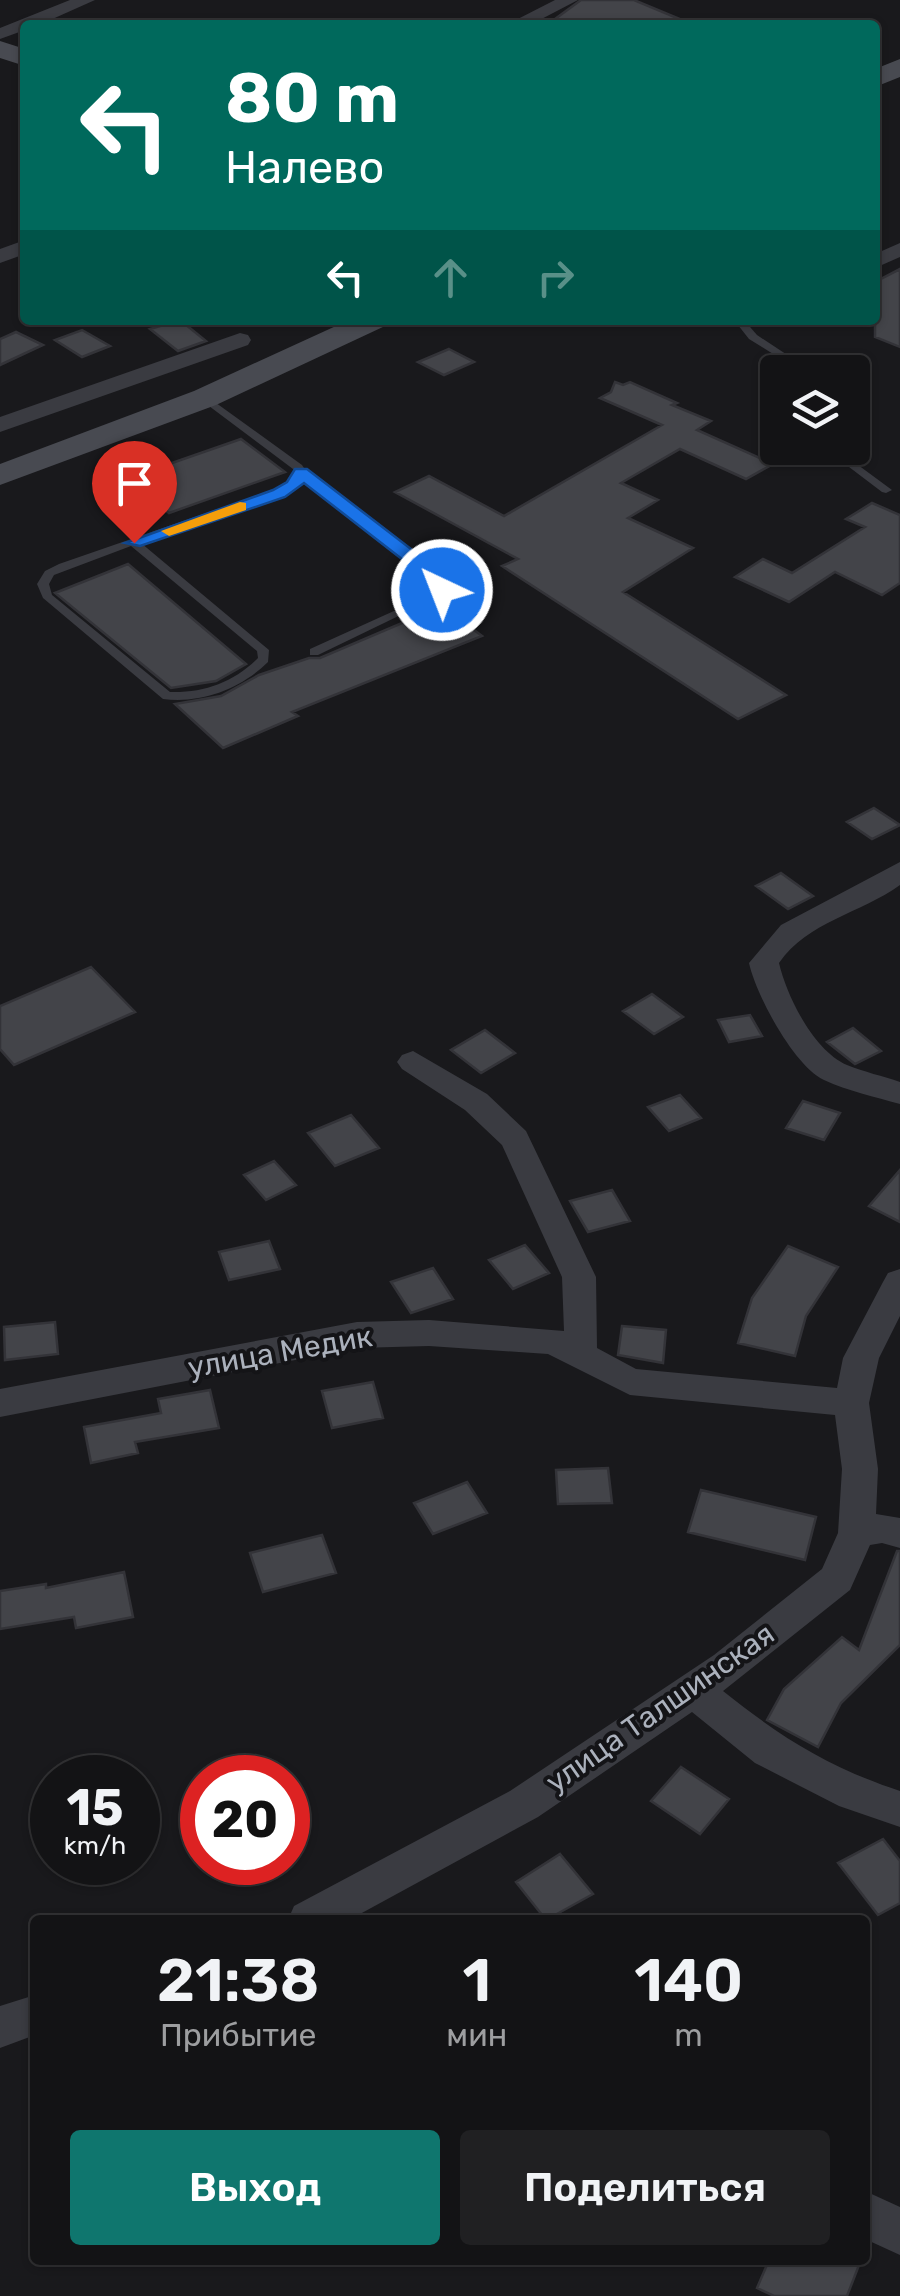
<!DOCTYPE html>
<html lang="ru">
<meta charset="utf-8">
<style>
body{margin:0;font-family:Rubik,sans-serif;background:#202022;color:#f1f3f6;height:100vh;display:flex;flex-direction:column;font-size:38px;white-space:nowrap}
*{box-sizing:border-box;margin:0}
p{font-size:32px;color:#9d9ea0}
.icon{flex:none;width:55px;height:55px;fill:none;stroke:currentColor;stroke-width:2;stroke-linecap:round;stroke-linejoin:round}
.map{position:relative;flex:1;overflow:hidden}
.side{position:absolute;left:30px;top:1915px;width:840px;height:350px;display:flex;flex-direction:column;background:#131315;border-radius:10px;box-shadow:0 2px 8px #0004,0 0 0 2px #323234}
.side>*{flex:none}
.banner{position:absolute;left:20px;top:20px;width:860px;height:305px;border-radius:10px;box-shadow:0 2px 8px #0004,0 0 0 2px #323234;background:#00695c;color:#fff;overflow:hidden}
.controls{position:absolute;left:760px;top:355px;display:grid;gap:20px}
.controls a{display:grid;place-items:center;width:110px;height:110px;border-radius:10px;background:#131315;box-shadow:0 2px 8px #0004,0 0 0 2px #323234;font-size:50px}
.speed{position:absolute;left:30px;top:1755px;display:flex;gap:20px;font-size:50px;font-weight:700;text-align:center}
.speed>*{display:grid;place-content:center;width:130px;height:130px;border-radius:50%;background:#131315;box-shadow:0 2px 8px #0004,0 0 0 2px #323234;line-height:1}
.speed small{font-size:25px;font-weight:400}
.speed .limit{border:15px solid #d22;background:#fff;color:#111}
.pin{position:absolute;display:grid;place-items:center;width:85px;height:85px;color:#fff;margin:-102px -42px;border-radius:50% 50% 50% 0;rotate:-45deg;box-shadow:0 0 10px #0007}
.pin .icon{rotate:45deg}
.me{position:absolute;width:110px;margin:-55px;rotate:317deg;stroke-linejoin:round;filter:drop-shadow(0 0 8px #0008)}
.turn{display:flex;align-items:center;gap:35px;height:210px;padding:0 40px;font-size:45px}
.turn .icon{width:130px;height:130px;stroke-width:2.5}
.turn b{display:block;font-size:70px;line-height:85px}
.lanes{display:flex;align-items:center;height:95px;padding:0 40px;background:#0003;justify-content:center;gap:50px;direction:ltr}
.lanes .off{opacity:.35}
.eta{display:flex;justify-content:space-evenly;align-items:center;height:170px;text-align:center}
.eta b{font-size:60px;font-weight:600;line-height:70px}
.primary-button{display:flex;gap:20px;margin-top:auto;padding:20px 40px}
.primary-button a{flex:1;height:115px;border-radius:10px;background:#0f766e;color:#fff;font-size:40px;font-weight:600;line-height:115px;text-align:center}
.primary-button a+a{background:#202022;color:#f1f3f6}
.map>svg:first-child{display:block}
</style>
<div class="map">
<svg width="900" height="2296" viewBox="0 0 900 2296">
<rect width="100%" height="100%" fill="#19191c"/>
<!-- building -->
<path fill="#434449" stroke="#333338" stroke-width="2.5" d="M581,0H634L694,25H569L555,19Z
M900,269V347L875,337V282Z
M180,320L206,341L178,351L150,329Z
M82,330L110,346L82,357L55,340Z
M16,332L43,345L0,365V339Z
M449,349L474,362L444,375L418,362Z
M615,382L623,385L630,382L677,403L672,405L711,421L697,430L773,464L746,479L680,449L621,483L658,500L628,518L693,548L623,592L786,695L738,719L502,566L518,559L395,492L429,476L504,516L662,425L600,398L611,392Z
M241,439L285,472L169,513L126,479Z
M872,503L900,515V583L882,595L835,572L789,602L735,577L763,559L792,573L865,527L846,519Z
M128,564L246,664L216,681L171,688L55,593Z
M442,606L482,636L292,712L298,716L223,748L175,704L221,696L259,675L309,658H320Z
M874,808L900,825L872,839L847,822Z
M781,873L813,896L788,909L756,886Z
M91,967L135,1012L14,1065L0,1049V1006Z
M652,994L683,1017L654,1034L623,1011Z
M750,1015L762,1036L729,1042L718,1020Z
M853,1028L881,1051L855,1064L827,1042Z
M485,1030L515,1053L481,1073L451,1050Z
M680,1095L701,1118L669,1131L648,1107Z
M803,1101L840,1113L824,1140L786,1128Z
M351,1115L379,1148L335,1166L308,1133Z
M274,1161L296,1185L266,1200L244,1175Z
M900,1170V1222L869,1206Z
M612,1190L630,1221L588,1232L570,1201Z
M269,1241L280,1269L229,1280L219,1252Z
M525,1245L549,1273L513,1289L489,1260Z
M788,1246L838,1267L806,1316L795,1356L738,1343L752,1298Z
M433,1268L453,1299L411,1313L391,1282Z
M55,1322L58,1354L5,1360L4,1327Z
M622,1326L666,1330L663,1363L618,1355Z
M373,1382L383,1418L332,1428L322,1391Z
M210,1390L219,1428L135,1442L138,1453L91,1463L84,1427L161,1413L158,1399Z
M608,1468L612,1503L558,1504L556,1470Z
M467,1482L487,1513L433,1534L414,1503Z
M701,1490L816,1517L805,1560L688,1532Z
M322,1535L336,1573L263,1592L250,1553Z
M897,1551H900V1645L841,1703L818,1747L767,1720L784,1689L842,1637L859,1650Z
M124,1572L133,1617L76,1628L74,1617L0,1629V1591L46,1584V1588Z
M681,1767L729,1799L700,1834L651,1801Z
M883,1839L900,1861V1903L878,1915L838,1863Z
M560,1854L593,1894L546,1920L516,1882Z
M769,2260H861L847,2296H774L757,2288Z"/>
<g fill="none" stroke-linecap="round" stroke-linejoin="round">
<!-- lane -->
<path fill="#3a3b41" fill-rule="evenodd" d="M734,320H744L757,335L813,372H802L749,339Z
M205,395L302,465L306,471L448,580L450,582L446,593L318,655H310V649L427,596L437,589L438,583L303,480L298,488L141,543L269,650L268,662C241,689 201,704 163,699L43,598L37,584L45,571L59,564L290,484L296,473L293,469L201,400L200,398ZM131,546L257,651L258,658C234,682 204,693 170,692L52,595L49,584L54,575Z
M824,448H835L892,490L886,493L882,492Z"/>
<!-- street -->
<path fill="#3a3b41" fill-rule="evenodd" d="M70,0H95L39,25H25V30L0,39V28Z
M555,0H578L530,25H506Z
M25,240V254L0,263V249Z
M900,243V257L875,268V254Z
M240,333L248,335L251,340L248,345L0,432V417Z
M900,862V885C860,914 808,921 779,963C787,997 814,1051 847,1065C864,1072 883,1076 900,1082V1104C875,1097 848,1091 824,1080C794,1066 756,995 749,963L781,925Z
M413,1051L487,1094L526,1131L596,1277L597,1348L636,1369L837,1388L843,1358L883,1282L888,1273L900,1269V1316L879,1358L869,1403L878,1469L876,1514L900,1518V1548L882,1543L870,1545L850,1590L723,1691C782,1738 828,1767 900,1791V1827L839,1806L755,1763L692,1712L538,1817L349,1920H288L294,1906L510,1791L714,1655L822,1569L838,1533L842,1469L835,1415L630,1395L548,1354L429,1346L357,1348L0,1417V1389L357,1322L429,1320L564,1331L562,1277L502,1145L465,1110L402,1069L397,1062L402,1055Z
M35,1995V2035L0,2048V2006Z
M865,2191L900,2207V2255L865,2239Z"/>
<!-- secondary -->
<path fill="#484a51" fill-rule="evenodd" d="M0,41L25,49V66L0,58Z
M900,59V77L875,87V69Z
M349,320H389L385,326L216,405L0,485V464L194,391Z"/>
</g>
<!-- route -->
<path fill="#1a73e8" stroke="#114b97" stroke-width="2.5" d="M295,469H307L450,579L449,594H436L434,584L304,483L285,497L140,546L125,543L273,490L287,482Z"/>
<!-- slow -->
<path fill="#f59e0b" d="M240,502L246,503V510L169,536L161,531Z"/>
<g text-anchor="middle" stroke-width="8" stroke-linejoin="round" paint-order="stroke">
<!-- street labels -->
<g font-size="30" fill="#abb1bc" stroke="#141417">
<text transform="translate(280 1352) rotate(-10)" y="10">улица Медик</text>
<text transform="translate(660 1708) rotate(-35)" y="10">улица Талшинская</text>
</g>
</g>
</svg>
<div class="controls">
<a><svg class="icon" aria-label="layers" viewBox="0 0 24 24"><path d="M12 4l9 5-9 5-9-5zM3 14l9 5 9-5"/></svg></a>
</div>
<div class="speed"><div>15<small>km/h</small></div><div class="limit">20</div></div>
<div class="pin" style="left:134px;top:543px;background:#d93025"><svg class="icon" aria-label="arrive" viewBox="0 0 24 24"><path d="M6 21V4h12l-3 4 3 4H6"/></svg></div>
<svg class="me" style="left:442px;top:590px" viewBox="-20 -20 40 40"><circle r="17" fill="#1a73e8" stroke="#fff" stroke-width="3"/><path d="M0-11L8 9 0 5-8 9z" fill="#fff"/></svg>
<div class="banner">
<div class="turn"><svg class="icon" aria-label="left" viewBox="0 0 24 24"><path d="M17 20v-9H6M10 6l-5 5 5 5"/></svg><div><b>80 m</b>Налево</div></div>
<div class="lanes"><svg class="icon" aria-label="left" viewBox="0 0 24 24"><path d="M17 20v-9H6M10 6l-5 5 5 5"/></svg><svg class="icon off" aria-label="ahead" viewBox="0 0 24 24"><path d="M12 20V5M6 11l6-6 6 6"/></svg><svg class="icon off" aria-label="right" viewBox="0 0 24 24"><path d="M7 20v-9h11M14 6l5 5-5 5"/></svg></div>
</div>
<section class="side">
<div class="eta">
<div><b>21:38</b><p>Прибытие</p></div>
<div><b>1</b><p>мин</p></div>
<div><b>140</b><p>m</p></div>
</div>
<div class="primary-button"><a>Выход</a><a>Поделиться</a></div>
</section>
</div>
